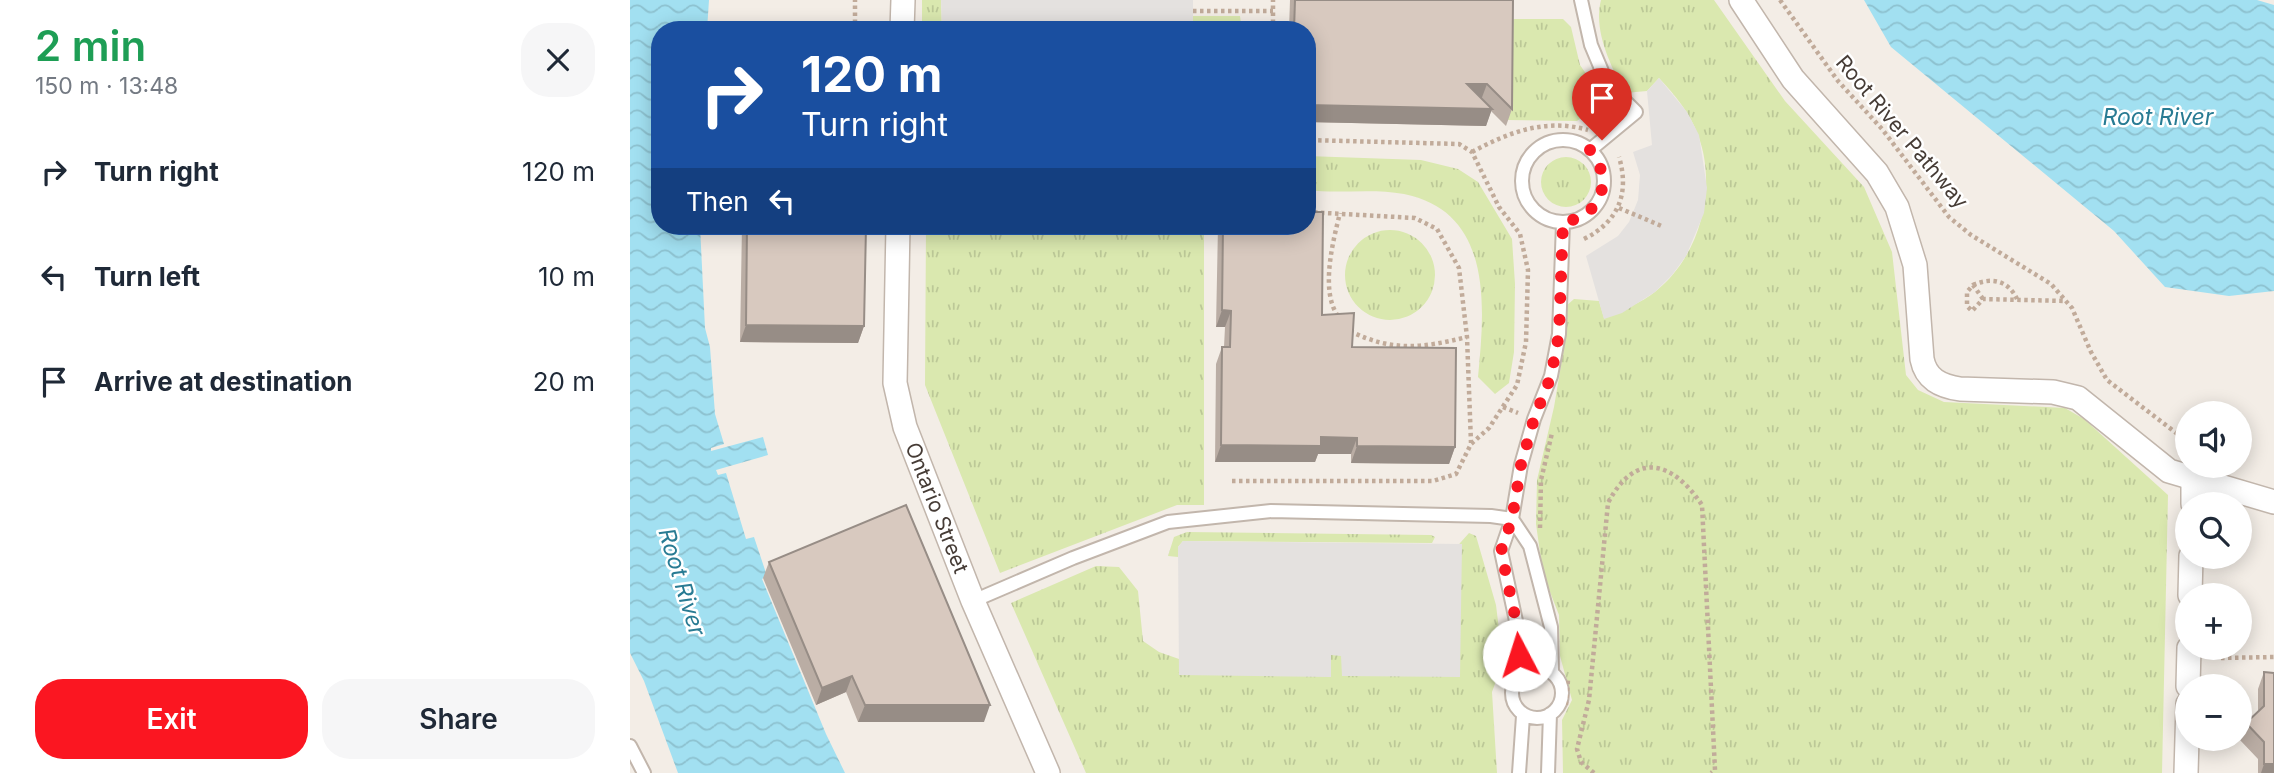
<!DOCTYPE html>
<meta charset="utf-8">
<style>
body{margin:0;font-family:Inter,sans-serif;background:#f6f6f7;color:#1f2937;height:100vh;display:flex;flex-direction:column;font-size:26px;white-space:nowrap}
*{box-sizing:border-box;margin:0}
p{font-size:23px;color:#747a83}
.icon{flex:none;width:38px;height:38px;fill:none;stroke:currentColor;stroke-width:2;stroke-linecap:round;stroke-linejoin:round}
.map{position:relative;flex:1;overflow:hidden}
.details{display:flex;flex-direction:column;background:#fff;width:630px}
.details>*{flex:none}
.guide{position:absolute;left:21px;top:21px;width:665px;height:214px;border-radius:28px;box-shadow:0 4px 18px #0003;background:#1a4fa0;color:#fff;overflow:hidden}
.buttons{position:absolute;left:1545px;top:401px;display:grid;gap:14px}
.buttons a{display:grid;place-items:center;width:77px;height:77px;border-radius:50%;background:#fff;box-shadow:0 4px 18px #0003;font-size:35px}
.pin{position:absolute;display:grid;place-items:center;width:60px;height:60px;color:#fff;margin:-72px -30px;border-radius:50% 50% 50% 0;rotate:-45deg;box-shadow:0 0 7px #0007}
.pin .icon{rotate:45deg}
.me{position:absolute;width:77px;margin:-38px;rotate:355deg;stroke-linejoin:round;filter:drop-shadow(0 0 5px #0008)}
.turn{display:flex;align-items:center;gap:24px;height:147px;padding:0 35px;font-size:32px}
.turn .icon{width:91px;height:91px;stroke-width:2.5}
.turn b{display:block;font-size:49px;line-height:60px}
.then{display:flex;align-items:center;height:66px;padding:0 35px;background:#0003;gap:14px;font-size:26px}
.round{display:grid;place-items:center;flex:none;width:74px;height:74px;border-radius:28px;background:#f6f6f7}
.summary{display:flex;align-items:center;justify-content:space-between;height:119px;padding:0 35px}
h1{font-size:42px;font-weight:600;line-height:52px;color:#1e9e55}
.button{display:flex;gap:14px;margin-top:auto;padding:14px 35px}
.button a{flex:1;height:80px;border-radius:28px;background:#fb1621;color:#fff;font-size:28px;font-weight:600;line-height:80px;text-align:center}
.button a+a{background:#f6f6f7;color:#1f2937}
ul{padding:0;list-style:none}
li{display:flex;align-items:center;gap:21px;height:105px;padding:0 35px}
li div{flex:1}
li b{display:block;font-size:26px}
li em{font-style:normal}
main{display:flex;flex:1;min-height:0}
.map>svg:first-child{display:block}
</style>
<main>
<section class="details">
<div class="summary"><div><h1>2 min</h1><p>150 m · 13:48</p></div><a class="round"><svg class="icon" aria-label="close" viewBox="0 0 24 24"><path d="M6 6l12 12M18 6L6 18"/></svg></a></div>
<ul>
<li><svg class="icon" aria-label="right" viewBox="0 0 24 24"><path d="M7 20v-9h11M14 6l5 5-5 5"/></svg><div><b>Turn right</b></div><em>120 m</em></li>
<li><svg class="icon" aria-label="left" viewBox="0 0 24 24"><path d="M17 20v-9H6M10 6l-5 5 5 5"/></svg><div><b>Turn left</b></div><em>10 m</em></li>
<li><svg class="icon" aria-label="arrive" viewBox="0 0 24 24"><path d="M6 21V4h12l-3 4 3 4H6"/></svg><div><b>Arrive at destination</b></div><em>20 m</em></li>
</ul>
<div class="button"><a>Exit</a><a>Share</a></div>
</section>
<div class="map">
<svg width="1644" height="773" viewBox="0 0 1644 773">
<defs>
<pattern id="grass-tufts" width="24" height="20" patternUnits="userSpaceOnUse" patternTransform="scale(1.75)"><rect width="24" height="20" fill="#dae8af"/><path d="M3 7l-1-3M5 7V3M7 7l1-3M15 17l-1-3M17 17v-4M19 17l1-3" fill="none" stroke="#bcc897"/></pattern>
<pattern id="water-waves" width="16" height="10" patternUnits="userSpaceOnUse" patternTransform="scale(1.75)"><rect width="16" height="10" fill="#a2e0f1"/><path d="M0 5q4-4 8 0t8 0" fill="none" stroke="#8dc1cf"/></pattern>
</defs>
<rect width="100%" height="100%" fill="#f3ede6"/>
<!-- grass -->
<path fill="url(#grass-tufts)" d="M292,0H311L312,30H292Z
M971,0H1084L1155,101L1234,187L1262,252L1276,375L1288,390L1314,402L1435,408L1454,419L1538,495L1532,773H933L932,720L942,700L930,656L929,615L913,574L906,524L907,480L924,407L937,330L936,306L944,299L969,301L974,318C991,310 1012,303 1026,291C1070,256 1088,188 1068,135C1060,113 1045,95 1029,78L1017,91L995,93C981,66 963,31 971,0Z
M563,16H610L612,30H563Z
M877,19H933L941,27L950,65L974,100L947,121L876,120Z
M677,156L791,160L828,169L848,182L882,239L885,284L884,352L879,383L865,394L848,377C855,306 863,212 774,194C743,188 709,194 677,190Z
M911 182a25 25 0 1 1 50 0a25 25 0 1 1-50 0Z
M296,226H574V505H547L370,573L295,385Z
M715 275a45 45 0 1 1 90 0a45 45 0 1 1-90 0Z
M557,532L801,535L805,537L802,543L553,541L548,547V557L538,556L544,537Z
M839,533L846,536L866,605L871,646L870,670L862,692L867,773H456L381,603L466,566L489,567L508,591L513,641L529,652L549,659V674L701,676L700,655H712V675Z"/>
<!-- parking -->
<path fill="#e4e1df" d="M311,0H563V30H312Z
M1029,78L1057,112L1069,135L1077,188L1074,213L1056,256L1042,275L1025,292L992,313L974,319L956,256L988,236L999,222L1008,200L1010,175L1003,152L1022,145L1017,91Z
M553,541L832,544L830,677L712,676L711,656L701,655V677L549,675L548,547Z"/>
<!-- water -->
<path fill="url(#water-waves)" d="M0,0H79L77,30H30V226H70L75,328L80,347L85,414L94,444L81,448V451L133,437L138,455L86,470L88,475L96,473L116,539L124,537L137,576L132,579L196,734L215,773H48L14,681L0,653Z
M1234,0H1627L1644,5V291L1599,296L1535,287L1484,231L1261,47Z"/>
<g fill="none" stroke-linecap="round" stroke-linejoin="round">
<defs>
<path id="service" d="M951,0L961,45L977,83L1006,112L960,150
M892 181a41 41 0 1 1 82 0a41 41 0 1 1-82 0Z
M343,601L443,558L538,522L641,511L861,516L882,519L900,546L921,627L922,672
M882 693a25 25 0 1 1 50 0a25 25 0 1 1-50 0Z
M889,676V635L871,551L882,519L891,465L904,419L921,376L929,334L933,223
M0,746L14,773
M889,773L893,716
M918,773L920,714"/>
<g id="minor">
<path d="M1111,0L1163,79L1247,173L1267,207L1285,265L1292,359C1296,379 1310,386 1330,389L1423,392L1448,398L1539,471L1644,502"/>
<path d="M272,30L273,0"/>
<path id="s1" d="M268,226L265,383L275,427L343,601L418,773"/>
<path d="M1563,504V478"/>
<path d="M1560,595L1561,556"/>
<path d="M1558,686L1559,648"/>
<path d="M1556,773L1558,704"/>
</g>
</defs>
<!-- service casing -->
<use href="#service" stroke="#c2b6ac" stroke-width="16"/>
<!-- minor casing -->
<use href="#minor" stroke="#c2b6ac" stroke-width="26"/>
<!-- path -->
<path stroke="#c1ab9a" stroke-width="4.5" stroke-dasharray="3.5 3.5" stroke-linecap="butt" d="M1150,0L1208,81L1252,129L1319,217L1341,235L1421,284L1442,308L1461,352L1477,380L1558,442
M563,11H643
M225,30V0
M643,30V0
M842,152C879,132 916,118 958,130
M989,208L1034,227
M677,212L785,218L807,229L829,268L837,337L841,443
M954,239C988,222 1000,194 989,157
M1343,285C1361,277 1378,280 1387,299
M1353,299L1343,285L1337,292V306L1342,311L1353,299L1436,301
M708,316C690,291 703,241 710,213
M720,331C762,352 793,348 837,337
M873,407L888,413
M602,481H803L826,474L841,444L859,428L887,385L896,342L898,270L890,234L869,207L842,152L829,144L677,140
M910,528L911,480L922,433
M1591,658L1644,657
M936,705L938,680
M964,773L951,762L947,749L959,700L978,503C1005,451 1042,460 1072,505L1085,770L1081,773"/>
<!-- service -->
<use href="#service" stroke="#fff" stroke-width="12"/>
<!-- minor -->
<use href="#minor" stroke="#fff" stroke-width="23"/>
</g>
<!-- wall -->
<path fill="#baada4" d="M660,0H883L882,109L876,126L861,111L856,126L677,122V30H659Z
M112,226H236L234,326L228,343L110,342Z
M588,226H677L692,315L722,347L825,447L819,464L721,463V454H688L685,462H585L586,364L592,347H594L595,327H586Z
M139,562L354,722H228L216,692L186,705L133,578Z
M1634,672L1644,773H1628V759L1610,740L1616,723L1628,711V689Z"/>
<!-- shaded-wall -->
<path fill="#978d86" d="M837,84H857L851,100Z
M677,105L862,109L856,126L677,122Z
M592,310L601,311L595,327H586Z
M116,325L234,326L228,343L110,342Z
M691,437L727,438L721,454H688L685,462H585L591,445Z
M727,446L825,447L819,464L721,463Z
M222,676L216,692L186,705L192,688Z
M235,705H360L354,722H228Z
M1634,764H1644V773H1631Z"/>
<!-- building -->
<path fill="#d8c9bf" stroke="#978d86" stroke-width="2" d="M665,0H883L882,109L857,84H837L862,109L677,105V30H664Z
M677,212H693L692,315L724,313L722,347L826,348L825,447L727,446V438L691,437V446L591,445L592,347H600L601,311L592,310L593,226H677Z
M117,226H236L234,326L116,325Z
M276,505L360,705H235L222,676L192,688L139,562Z
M1634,672L1644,673V764H1634V742L1616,723L1634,706Z"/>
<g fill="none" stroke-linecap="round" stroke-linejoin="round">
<!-- route -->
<path stroke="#fb1621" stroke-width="12" stroke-dasharray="0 21.6" d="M889,655V635L871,551L882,519L891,465L904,419L921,376L929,334L933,222C971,217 985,180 960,150L972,140"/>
</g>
<g text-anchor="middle" stroke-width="5" stroke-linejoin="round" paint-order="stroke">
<!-- street labels -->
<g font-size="21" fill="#463c36" stroke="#fff">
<text transform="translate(1272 132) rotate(50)" y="7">Root River Pathway</text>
<text dy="7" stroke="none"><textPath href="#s1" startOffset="289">Ontario Street</textPath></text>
</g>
<!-- water labels -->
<g font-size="23" font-style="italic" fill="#287b93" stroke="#fff">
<text x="1528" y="125">Root River</text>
<text transform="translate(52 582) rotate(73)" y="8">Root River</text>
</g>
</g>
</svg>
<div class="buttons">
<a><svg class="icon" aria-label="sound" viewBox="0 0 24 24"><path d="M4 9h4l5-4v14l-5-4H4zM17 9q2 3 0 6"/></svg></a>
<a><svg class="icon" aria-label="search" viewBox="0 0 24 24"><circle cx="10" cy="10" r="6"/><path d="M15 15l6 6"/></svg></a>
<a>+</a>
<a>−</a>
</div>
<div class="pin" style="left:972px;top:140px;background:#d93025"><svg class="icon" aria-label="arrive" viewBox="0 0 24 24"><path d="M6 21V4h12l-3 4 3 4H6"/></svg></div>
<svg class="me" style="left:889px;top:655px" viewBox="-20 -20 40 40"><circle r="19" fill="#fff"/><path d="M0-13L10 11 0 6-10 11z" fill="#fb1621"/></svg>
<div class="guide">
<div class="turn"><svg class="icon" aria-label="right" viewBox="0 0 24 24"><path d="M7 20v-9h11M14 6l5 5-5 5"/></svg><div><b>120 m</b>Turn right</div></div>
<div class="then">Then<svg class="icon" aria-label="left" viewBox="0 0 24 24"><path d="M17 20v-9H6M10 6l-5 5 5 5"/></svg></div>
</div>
</div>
</main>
